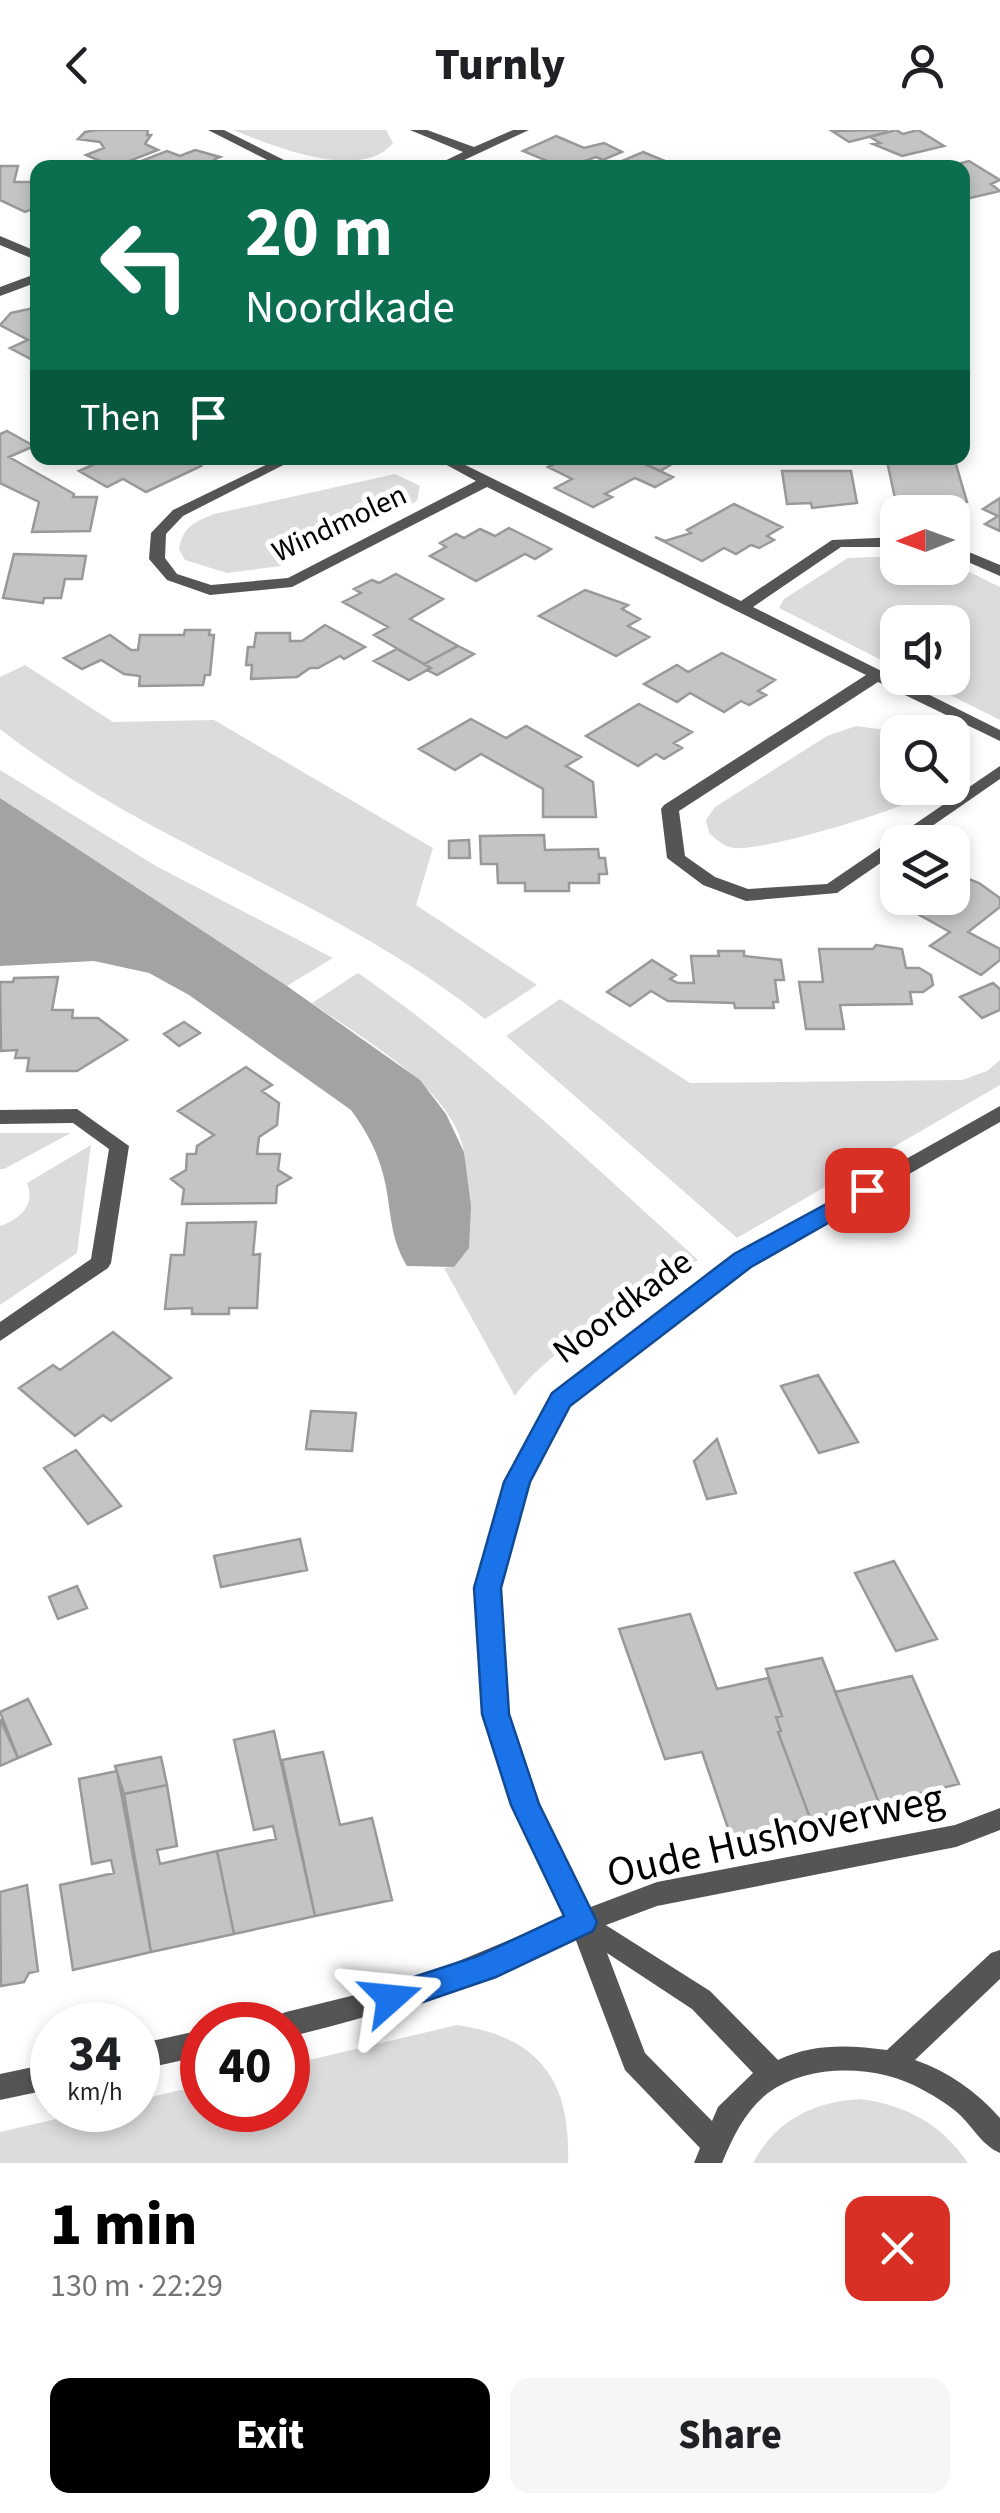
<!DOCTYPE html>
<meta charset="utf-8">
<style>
body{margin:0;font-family:"Source Sans 3",sans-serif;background:#f6f6f6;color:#202124;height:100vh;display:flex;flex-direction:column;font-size:38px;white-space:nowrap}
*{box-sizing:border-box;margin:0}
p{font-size:32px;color:#757577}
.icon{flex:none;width:55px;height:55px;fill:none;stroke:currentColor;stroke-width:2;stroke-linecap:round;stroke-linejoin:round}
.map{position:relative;height:2033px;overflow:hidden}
.details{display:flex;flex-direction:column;background:#fff;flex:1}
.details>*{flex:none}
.hud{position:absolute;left:30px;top:30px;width:940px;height:305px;border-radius:20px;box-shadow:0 5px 15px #0003;background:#0b6e4f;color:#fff;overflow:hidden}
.needle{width:65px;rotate:269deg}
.fabs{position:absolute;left:880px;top:365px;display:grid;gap:20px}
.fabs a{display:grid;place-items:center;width:90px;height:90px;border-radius:20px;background:#fff;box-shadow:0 5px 15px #0003;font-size:50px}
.speed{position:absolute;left:30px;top:1872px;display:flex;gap:20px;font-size:50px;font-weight:700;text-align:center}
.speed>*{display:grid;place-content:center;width:130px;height:130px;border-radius:50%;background:#fff;box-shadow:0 5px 15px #0003;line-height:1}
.speed small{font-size:25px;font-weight:400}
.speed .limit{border:15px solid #d22;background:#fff;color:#111}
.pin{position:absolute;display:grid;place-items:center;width:85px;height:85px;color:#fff;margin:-42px;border-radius:20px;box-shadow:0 5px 15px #0006}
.me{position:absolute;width:110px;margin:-55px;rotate:72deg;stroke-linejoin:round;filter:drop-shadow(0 0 8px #0008)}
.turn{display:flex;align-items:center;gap:35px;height:210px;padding:0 50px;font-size:45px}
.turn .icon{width:130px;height:130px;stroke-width:2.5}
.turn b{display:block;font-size:70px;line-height:85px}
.then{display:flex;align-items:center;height:95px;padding:0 50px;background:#0003;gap:20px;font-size:38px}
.round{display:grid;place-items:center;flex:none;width:105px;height:105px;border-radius:20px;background:#f6f6f6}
.summary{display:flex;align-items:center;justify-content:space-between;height:170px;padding:0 50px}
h1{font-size:60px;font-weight:800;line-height:75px;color:#000}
.cta{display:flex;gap:20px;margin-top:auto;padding:20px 50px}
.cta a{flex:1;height:115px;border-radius:20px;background:#000;color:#fff;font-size:40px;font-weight:800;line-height:115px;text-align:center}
.cta a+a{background:#f6f6f6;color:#202124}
header{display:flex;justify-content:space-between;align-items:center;height:130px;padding:0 50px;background:#fff;font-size:45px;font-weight:800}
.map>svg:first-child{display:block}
</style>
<header><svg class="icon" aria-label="back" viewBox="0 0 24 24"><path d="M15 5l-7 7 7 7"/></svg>Turnly<svg class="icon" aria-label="person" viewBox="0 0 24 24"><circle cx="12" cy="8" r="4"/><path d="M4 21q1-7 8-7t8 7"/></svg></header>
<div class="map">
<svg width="1000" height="2033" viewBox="0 0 1000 2033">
<rect width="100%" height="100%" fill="#fff"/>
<!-- green -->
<path fill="#dcdcdc" d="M233,0H386L393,13C361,53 271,15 233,0Z
M395,344L420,356L417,371L280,436L227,443L185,430L179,419C183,397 194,392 214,384Z
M897,426L898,438H952L953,434L1000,457V590L916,548H952V492H898L897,538L779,478L784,469L848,428Z
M25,535L113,592L214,590L433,718L416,775L537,855L485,889C337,770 150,716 0,599V547Z
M856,596L901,602H898V658H938C914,677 766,721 735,718C724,717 717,710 709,703L706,690L715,677L827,606Z
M0,640L156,736L333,828L287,856L0,668Z
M358,843C481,928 588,1031 698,1130C647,1160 548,1219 515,1266L444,1138L454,1137C456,1111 468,1043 464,1021C451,956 362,909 312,873Z
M560,869L690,953L962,950L987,941L1000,930V955L737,1108L506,906Z
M0,1003H71L4,1039H0Z
M91,1015L77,1123L0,1175V1096C20,1089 36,1074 27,1053Z
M457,1895C540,1907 571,1951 568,2033H0V2002L95,1980H138V1970L202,1955V1980H288V1935Z
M860,1969C906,1975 942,1994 968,2033H753C776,1990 813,1972 860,1969Z"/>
<!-- water -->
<path fill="#a3a3a3" d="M0,668L287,856L420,950L446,984L464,1022L471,1076L469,1118L454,1137L407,1136C388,1105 392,1077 383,1044C377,1020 365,999 351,980L189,865L149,843L94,831L0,836Z"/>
<!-- building -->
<path fill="#c4c4c4" stroke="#999" stroke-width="2.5" d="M97,0H148L147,5H151L145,14L158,20L114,37L86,25L104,18L100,12L78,9L85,2Z
M884,0L888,2L849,12L832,1Z
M896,0L903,4L918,0L944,16L902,26L873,14L880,13L870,7Z
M556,6L584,18L604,13L622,22L603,30L596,27L564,38L523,21Z
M195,20L220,27L215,29L222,33L210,38H145L136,33L167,21L180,26Z
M643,22L670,33L659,38L608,37Z
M969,31L1000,50L991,54L1000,61L962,70V38H941Z
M0,36H18L14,52H38V77L25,82L0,70Z
M38,177V233L10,218L28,210L0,195L11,183Z
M7,301L34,316L9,327L74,364L73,367H97L90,401L32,402L39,372L0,353V304Z
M108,328L131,332L141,328H190L201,336L146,362L123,349L107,357L79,341Z
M567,328H605L614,332L632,328L673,347L655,357L635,348L605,364L612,367L593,377L555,358L572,349L548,337Z
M632,328H672L677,331L660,341Z
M932,330L955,331L967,372L921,378L920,373H896L887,331Z
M782,341H851L857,373L812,378L811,373L787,374Z
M1000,368V401L985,394L998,386L983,379Z
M734,374L782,397L767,406L774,410L759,418L751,415L736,424L724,418L702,431L655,407L665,411L691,403L687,400Z
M509,398L551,419L535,429L525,424L476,451L430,426L446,417L440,413L456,404L464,408L480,399L495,406Z
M14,424L86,426L82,449H65L61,468H44L43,473L3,468Z
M396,444L443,469L410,489L458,516L424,534L374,505L388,497L343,472L361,463L354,459L372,450L379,453Z
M585,460L628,475L622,479L640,489L628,496L649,507L616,526L539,486Z
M325,495L365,517L344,529L340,526L318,538H310L297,547L251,549L252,535H246L248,517H254L256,503H290V511H302Z
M185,500H210L209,505H214L210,545H205L203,555L139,556L140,546L124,544L101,530L82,539L64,528L110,505L131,520H138L140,505H184Z
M458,516L474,524L437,545L427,540L431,538L424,534Z
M397,519L424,534L431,538L409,550L374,531Z
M722,523L775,550L758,561L766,565L749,575L741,571L724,582L690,563L677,572L644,554L677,535L688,542Z
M639,574L692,602L674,613L682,618L664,629L656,624L638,636L586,606Z
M471,589L506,608L526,596L581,627L566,636L593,652L596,687H543V659L481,624L455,640L419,619Z
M544,705L545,720L598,719L599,728H605L607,744H599V753H569V761H525V753H498L497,734H481L480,706Z
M469,710L470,728H449V711Z
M954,743L979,753L1000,768V777L968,802L1000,819V830L981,845L930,816L950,802L907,778L921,768H952Z
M876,815L902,819L906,838H919L931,845L933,855L923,862H910L912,874L840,875L844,899H806L799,852H823L819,819H873Z
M718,821H744V826L781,830L784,850H775L778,872H773L774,878H735L734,873L668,871L651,861L630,876L607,862L652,830L676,845L670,849L678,853H694L691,826H719Z
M58,847L52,880H73L72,888H98L127,910L77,941H27L29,928H15L17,920L1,921L0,852H13L14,848Z
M993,853L1000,859V880L982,888L960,867Z
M184,892L200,903L179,916L164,904Z
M246,937L272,955L262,961L279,973L277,995L259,1007L257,1024H280L278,1040L291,1048L277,1056L276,1073L182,1074L184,1059L171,1049L186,1040L187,1024H196L197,1016L214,1005L178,981Z
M256,1092L253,1125L260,1124L257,1178H229V1184H192V1178L165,1179L171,1125H184L187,1093Z
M113,1202L171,1248L111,1291L103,1285L75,1306L19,1258L53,1235L60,1240Z
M818,1245L858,1312L819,1323L781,1256Z
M311,1281L356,1283L352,1321L306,1319Z
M717,1309L736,1363L707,1369L694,1331Z
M76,1320L121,1376L88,1394L44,1338Z
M300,1409L307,1440L221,1457L214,1426Z
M894,1431L937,1509L896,1521L855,1443Z
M77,1456L87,1478L58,1489L49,1467Z
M690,1484L717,1559L768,1548L782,1586L776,1587L781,1601L778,1602L810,1688L731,1707L702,1622L665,1629L619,1499Z
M822,1528L879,1673L810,1688L778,1602L781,1601L776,1587L782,1586L766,1539Z
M912,1546L959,1654L879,1673L835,1562Z
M28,1569L51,1614L18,1628L0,1582Z
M0,1589L18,1628L0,1636Z
M274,1601L315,1786L234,1804L217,1721L276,1709L273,1696L254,1700L234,1610Z
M323,1622L340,1695L372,1688L392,1770L315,1786L282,1630Z
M161,1627L167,1655L124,1664L115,1636Z
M117,1641L151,1822L73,1840L60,1755L114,1743L111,1730L92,1734L79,1649Z
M167,1655L177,1716L157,1720L160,1734L217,1721L234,1804L151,1822L124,1664Z
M27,1755L38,1841L29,1843L24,1852L1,1856L0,1762Z"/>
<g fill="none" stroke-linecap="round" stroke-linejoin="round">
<!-- minor -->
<path fill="#555" fill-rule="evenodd" d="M208,0H224L300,38H283Z
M410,0H427L474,17L513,0H529L447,38H430L463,22Z
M0,106L38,122V131L0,115Z
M38,143V152L0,166V157Z
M280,328H297L183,386L166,404L165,428L177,444L211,455L288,448L476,351L434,328H451L741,471L832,410L898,407V417H841L753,477L1000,600V611L878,552L679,681L685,726L715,747L748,759L827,754L1000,636V649L909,712H898V721L837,763L746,771L703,755L667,728L661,679L664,675L866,545L487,357L292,457L210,465L167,450L149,429L151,403L173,380Z
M952,415L1000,435V446L952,425Z
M1000,976V992L750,1135L569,1276L528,1352L499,1457L507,1584L537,1674L588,1778L657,1752L955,1695L1000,1678V1700L956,1717L657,1776L582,1804L573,1800L512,1675L483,1584L475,1457L506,1352L553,1264L736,1125Z
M77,979L129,1016L111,1133L108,1138L0,1211V1192L91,1129L109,1019L73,993L0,994V980Z"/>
<!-- tertiary -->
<path fill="#555" fill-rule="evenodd" d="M582,1780L710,1861L778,1930C813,1913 850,1915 887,1920L991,1823L1000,1820V1849L915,1930C949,1942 976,1961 1000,1988V2023C983,2016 974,1999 961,1986C951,1976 936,1967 923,1960C880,1935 810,1932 768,1963C745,1981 733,2007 722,2033H694L700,2018L625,1940L575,1808C482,1851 387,1884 288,1907V1895H272L276,1886L286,1882L363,1863L437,1840ZM607,1823L692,1879L753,1943L718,1977L712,1991L645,1923Z
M202,1900V1926L138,1940V1914Z
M52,1933V1959L0,1970V1944Z"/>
</g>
<!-- route -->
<path fill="#1a73e8" stroke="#114b97" stroke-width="2.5" d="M867,1052L879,1060L875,1066L751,1137L570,1276L530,1352L501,1458L509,1584L539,1674L597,1792L593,1801L496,1847L391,1883L380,1879L376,1868L380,1858L478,1826L564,1786L511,1675L482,1584L474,1458L504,1352L552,1263L734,1124Z"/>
<g text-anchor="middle" stroke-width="10" stroke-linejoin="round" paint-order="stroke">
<!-- far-street labels -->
<g font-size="30" fill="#000" stroke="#fff">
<text transform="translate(339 393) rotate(-25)" y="10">Windmolen</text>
</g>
<!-- street labels -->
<g font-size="35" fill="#000" stroke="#fff">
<text transform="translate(622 1176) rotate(-37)" y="12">Noordkade</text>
</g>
<!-- near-street labels -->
<g font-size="42" fill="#000" stroke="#fff">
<text transform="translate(775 1704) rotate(-13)" y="15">Oude Hushoverweg</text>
</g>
</g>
</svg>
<div class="fabs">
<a><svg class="needle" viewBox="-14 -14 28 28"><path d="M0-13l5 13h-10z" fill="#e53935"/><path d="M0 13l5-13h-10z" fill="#757577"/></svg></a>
<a><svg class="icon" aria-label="sound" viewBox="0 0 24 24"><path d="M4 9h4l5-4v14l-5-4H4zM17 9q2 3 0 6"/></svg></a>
<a><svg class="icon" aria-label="search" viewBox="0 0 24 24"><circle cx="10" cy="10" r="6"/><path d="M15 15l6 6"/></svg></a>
<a><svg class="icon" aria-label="layers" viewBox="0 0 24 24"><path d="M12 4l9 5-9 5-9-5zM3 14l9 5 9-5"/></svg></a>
</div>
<div class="speed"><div>34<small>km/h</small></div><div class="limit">40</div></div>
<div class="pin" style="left:867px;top:1060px;background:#d93025"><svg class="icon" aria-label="arrive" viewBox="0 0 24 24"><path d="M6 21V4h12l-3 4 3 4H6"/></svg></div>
<svg class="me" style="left:391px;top:1868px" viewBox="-20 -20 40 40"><path d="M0-17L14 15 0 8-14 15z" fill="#1a73e8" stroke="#fff" stroke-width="4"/></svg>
<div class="hud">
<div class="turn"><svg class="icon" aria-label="left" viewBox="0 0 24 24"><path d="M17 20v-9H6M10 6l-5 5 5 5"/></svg><div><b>20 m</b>Noordkade</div></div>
<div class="then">Then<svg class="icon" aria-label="arrive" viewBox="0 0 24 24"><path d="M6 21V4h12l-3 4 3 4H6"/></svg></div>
</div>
</div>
<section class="details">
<div class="summary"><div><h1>1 min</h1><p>130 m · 22:29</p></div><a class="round" style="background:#d93025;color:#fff"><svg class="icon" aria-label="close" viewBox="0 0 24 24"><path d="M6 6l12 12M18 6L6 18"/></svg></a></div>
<div class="cta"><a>Exit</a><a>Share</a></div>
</section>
